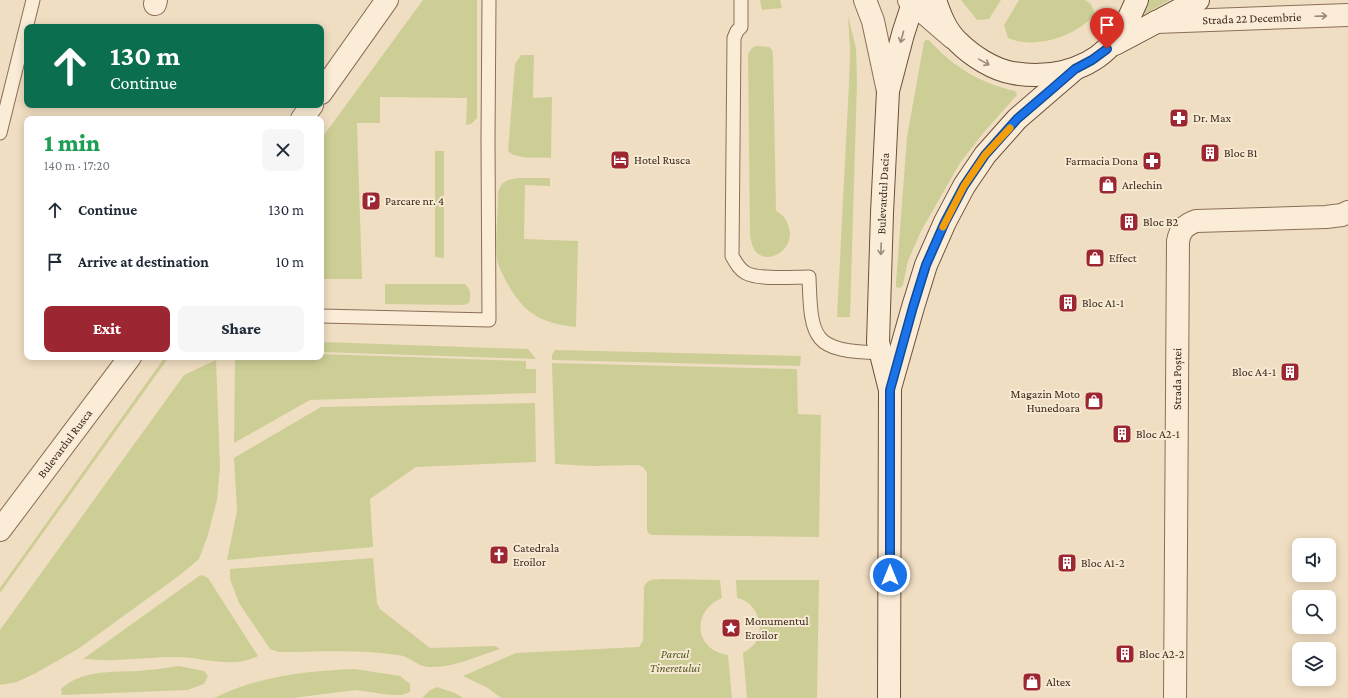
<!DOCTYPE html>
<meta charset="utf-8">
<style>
body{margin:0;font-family:"Crimson Pro",serif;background:#f6f6f7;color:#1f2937;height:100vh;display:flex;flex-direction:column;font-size:15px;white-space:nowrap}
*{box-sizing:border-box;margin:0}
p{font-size:13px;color:#747a83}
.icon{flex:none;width:22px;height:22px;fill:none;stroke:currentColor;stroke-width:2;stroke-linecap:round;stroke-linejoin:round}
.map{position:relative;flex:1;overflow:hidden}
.drawer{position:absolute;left:24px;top:116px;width:300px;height:244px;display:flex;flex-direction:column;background:#fff;border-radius:8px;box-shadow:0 2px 10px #0003}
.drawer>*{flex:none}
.top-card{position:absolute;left:24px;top:24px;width:300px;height:84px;border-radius:8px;box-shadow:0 2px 10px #0003;background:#0b6e4f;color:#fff;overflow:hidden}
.tools{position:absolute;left:1292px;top:538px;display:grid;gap:8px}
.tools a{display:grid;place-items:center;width:44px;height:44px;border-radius:8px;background:#fff;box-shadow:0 2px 10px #0003;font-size:20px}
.pin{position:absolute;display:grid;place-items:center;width:34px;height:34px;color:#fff;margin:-41px -17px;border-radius:50% 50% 50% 0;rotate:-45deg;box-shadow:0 0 4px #0007}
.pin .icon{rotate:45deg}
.me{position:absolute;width:44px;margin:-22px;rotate:0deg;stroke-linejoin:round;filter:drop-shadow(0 0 3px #0008)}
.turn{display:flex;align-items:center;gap:14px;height:84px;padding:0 20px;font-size:18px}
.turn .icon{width:52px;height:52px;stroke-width:2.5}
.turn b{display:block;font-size:28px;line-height:34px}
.round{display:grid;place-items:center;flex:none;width:42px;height:42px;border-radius:8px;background:#f6f6f7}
.head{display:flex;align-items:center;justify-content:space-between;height:68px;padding:0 20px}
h1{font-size:24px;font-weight:800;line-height:30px;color:#1e9e55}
.button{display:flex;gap:8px;margin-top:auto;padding:8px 20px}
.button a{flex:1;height:46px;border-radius:8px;background:#9c2632;color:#fff;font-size:16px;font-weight:800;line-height:46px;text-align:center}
.button a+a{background:#f6f6f7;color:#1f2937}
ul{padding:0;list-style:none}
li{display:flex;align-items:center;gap:12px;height:52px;padding:0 20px}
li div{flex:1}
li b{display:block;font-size:15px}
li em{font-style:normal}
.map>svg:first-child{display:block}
</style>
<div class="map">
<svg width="1348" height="698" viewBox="0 0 1348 698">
<rect width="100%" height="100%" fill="#f0dec2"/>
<!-- green -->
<path fill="#cdce96" d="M423,0H477V118L471,124L466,125L467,98L380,97V123H357L362,279H321V139Z
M760,0H780L782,8L762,10Z
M961,0H1001L989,19L977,20Z
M1019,0H1085L1091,4L1095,14C1077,36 1035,50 1008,38L1004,25Z
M1142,0H1170L1134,20Z
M848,16L856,48L857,83L850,317H837L849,83L850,51Z
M926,40H929C953,67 980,83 1015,91L1017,95L984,132L960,163L921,231L908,261L903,285L900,288L896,287V283L907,137L924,42Z
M756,46L769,47L772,50L773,55L776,211C782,214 786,218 788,225C798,248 768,267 755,251C752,246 751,241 750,236L748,54L752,48Z
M521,55H534L533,98L552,97L551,158C539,157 516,160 508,151L515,64Z
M435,151H444V258L435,257Z
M519,178H550V186L525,185L524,239L578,241L576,327C540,323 524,314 506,281C503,275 498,266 497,259C495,237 498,214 498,192C502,180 508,180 519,178Z
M385,284H465C471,290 471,294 469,303L464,305L385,304Z
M321,342L528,349L536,359L321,352Z
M555,350L801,356L800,366L552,360V355Z
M321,354L526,361V369H536V393L310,400L234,443L235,357H321Z
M165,357H169L0,593V588Z
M216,360L220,467L217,500L207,538L199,559L180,575L78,649L36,673L17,682L0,685V630L184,375Z
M552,363L797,369L798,414L821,415L819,537L653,535L649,534L647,530V473L643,467L638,465L592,466L555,464Z
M535,403L536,462L416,467L370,499L373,547L227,560L237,511L234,458L321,407Z
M373,558L377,603L380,609L430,648L495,646L500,649C478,656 455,667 432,667C417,668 413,657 398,655C359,649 318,652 279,652L270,649L239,603L230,579V569Z
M202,575L208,578L258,656C231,669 207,658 179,657C158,657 138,659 117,660C106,661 94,659 83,659L199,576Z
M663,579L720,580L722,598C691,611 694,650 728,655L732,698H501L488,688L463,676L516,653L639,647L643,641L644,587C648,578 654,580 663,579Z
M736,580H819L817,698H747L743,653C749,649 754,646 757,640C765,624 755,601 737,598Z
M179,666L204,671L208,676L204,684L187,690L62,695L61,689C82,670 111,672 138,671C152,670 165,668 179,666Z
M355,669L400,676L410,684V692L402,695H390L356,690L293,698H214C258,676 307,671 355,669Z
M437,687L455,693L463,698H422L429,691Z"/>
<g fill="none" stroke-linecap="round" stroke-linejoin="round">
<defs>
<path id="lane" d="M741,0V27L737,31L734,38L732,256C736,263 739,269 746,273C759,280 793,277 809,277C811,341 813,351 881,353
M0,133L33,0
M321,316L489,320L488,140L489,0"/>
<g id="street">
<path d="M865,0L873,21L888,91"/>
<path d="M909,0L953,38"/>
<path d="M155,4L156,0"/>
<path id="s1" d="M1156,22L1348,15"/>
<path d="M321,93L387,0"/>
<path d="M302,119L312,105"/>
<path id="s2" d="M0,530L130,357"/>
<path id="s3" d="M1175,698L1178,241C1180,230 1185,225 1196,221L1326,217L1342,215L1348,212"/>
</g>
<g id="secondary">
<path d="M935,0C940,15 946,31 958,42C972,56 994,70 1013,73C1045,79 1083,72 1107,49C1122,35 1129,18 1137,0"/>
<path d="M1115,44L1198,0"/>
<path d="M890,388L913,307L926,265L945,222L964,186L985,155L1017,119L1075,69"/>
<path id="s4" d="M889,698L890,390L878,342L882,213L888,91L903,34L914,0"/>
</g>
</defs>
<!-- lane casing -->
<use href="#lane" stroke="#8b6f58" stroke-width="15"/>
<!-- street casing -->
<use href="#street" stroke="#8b6f58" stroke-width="24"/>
<!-- secondary casing -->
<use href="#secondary" stroke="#6c503c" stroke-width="24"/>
<!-- lane -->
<use href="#lane" stroke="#faecd6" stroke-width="13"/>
<!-- street -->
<use href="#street" stroke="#faecd6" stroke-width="22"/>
<!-- secondary -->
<use href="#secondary" stroke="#faecd6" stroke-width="22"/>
</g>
<!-- one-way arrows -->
<defs><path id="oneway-shaft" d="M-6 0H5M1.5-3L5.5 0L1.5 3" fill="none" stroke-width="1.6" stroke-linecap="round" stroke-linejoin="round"/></defs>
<g stroke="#9a8a7a">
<use href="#oneway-shaft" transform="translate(1321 16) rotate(-2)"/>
<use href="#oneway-shaft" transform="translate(902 37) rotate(105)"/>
<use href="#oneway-shaft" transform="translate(984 62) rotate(29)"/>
<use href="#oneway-shaft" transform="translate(881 249) rotate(92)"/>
</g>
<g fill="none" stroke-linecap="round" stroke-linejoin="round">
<defs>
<path id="route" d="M890,575V390L913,307L926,265L945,222L964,186L985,155L1017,119L1052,89L1075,69L1092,60L1107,49"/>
</defs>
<!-- route casing -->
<use href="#route" stroke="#114b97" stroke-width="10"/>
<!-- route -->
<use href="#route" stroke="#1a73e8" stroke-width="7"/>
<!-- slow -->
<path stroke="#f59e0b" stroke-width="7" d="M943,227L964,186L985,155L1010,128"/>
</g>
<!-- icons -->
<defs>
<symbol id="pharmacy-square" viewBox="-11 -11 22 22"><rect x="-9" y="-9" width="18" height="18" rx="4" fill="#9c2632" stroke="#f7e9d2"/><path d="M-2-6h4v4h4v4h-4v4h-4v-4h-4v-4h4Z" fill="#fff"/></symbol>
<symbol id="building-square" viewBox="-11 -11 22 22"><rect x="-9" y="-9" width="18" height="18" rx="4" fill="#9c2632" stroke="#f7e9d2"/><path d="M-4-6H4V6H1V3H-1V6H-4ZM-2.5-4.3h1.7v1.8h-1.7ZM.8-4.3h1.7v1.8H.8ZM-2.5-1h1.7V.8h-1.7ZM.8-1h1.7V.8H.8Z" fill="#fff"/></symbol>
<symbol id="hotel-square" viewBox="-11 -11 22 22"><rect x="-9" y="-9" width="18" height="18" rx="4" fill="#9c2632" stroke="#f7e9d2"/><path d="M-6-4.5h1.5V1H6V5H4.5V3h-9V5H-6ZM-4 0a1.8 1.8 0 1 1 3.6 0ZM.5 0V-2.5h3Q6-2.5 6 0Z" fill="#fff"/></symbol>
<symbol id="shop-square" viewBox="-11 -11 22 22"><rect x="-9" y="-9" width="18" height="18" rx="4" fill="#9c2632" stroke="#f7e9d2"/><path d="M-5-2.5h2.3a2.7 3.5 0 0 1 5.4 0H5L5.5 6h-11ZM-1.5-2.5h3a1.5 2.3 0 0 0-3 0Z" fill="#fff"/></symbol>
<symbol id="parking-square" viewBox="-11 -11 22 22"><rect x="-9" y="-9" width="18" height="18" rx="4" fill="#9c2632" stroke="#f7e9d2"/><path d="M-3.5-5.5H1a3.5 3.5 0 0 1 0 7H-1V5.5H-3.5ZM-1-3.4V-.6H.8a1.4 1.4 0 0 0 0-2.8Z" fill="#fff"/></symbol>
<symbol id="church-square" viewBox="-11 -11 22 22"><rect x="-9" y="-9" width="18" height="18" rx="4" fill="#9c2632" stroke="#f7e9d2"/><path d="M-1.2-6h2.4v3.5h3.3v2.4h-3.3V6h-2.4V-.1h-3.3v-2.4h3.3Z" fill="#fff"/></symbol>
<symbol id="sight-square" viewBox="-11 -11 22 22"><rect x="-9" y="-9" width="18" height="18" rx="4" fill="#9c2632" stroke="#f7e9d2"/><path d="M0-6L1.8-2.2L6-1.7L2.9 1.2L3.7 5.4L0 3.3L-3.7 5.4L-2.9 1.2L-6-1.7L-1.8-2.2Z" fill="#fff"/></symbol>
</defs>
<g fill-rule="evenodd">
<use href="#pharmacy-square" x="1168" y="107" width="22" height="22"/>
<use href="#building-square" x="1199" y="142" width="22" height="22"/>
<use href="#hotel-square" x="609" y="149" width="22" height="22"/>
<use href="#pharmacy-square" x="1141" y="150" width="22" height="22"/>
<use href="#shop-square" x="1097" y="174" width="22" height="22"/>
<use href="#parking-square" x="360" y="190" width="22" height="22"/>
<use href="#building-square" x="1118" y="211" width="22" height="22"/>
<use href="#shop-square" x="1084" y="247" width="22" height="22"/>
<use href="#building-square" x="1057" y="292" width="22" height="22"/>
<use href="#building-square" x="1279" y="361" width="22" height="22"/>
<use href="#shop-square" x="1083" y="390" width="22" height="22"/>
<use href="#building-square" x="1111" y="423" width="22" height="22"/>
<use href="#church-square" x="488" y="544" width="22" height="22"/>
<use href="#building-square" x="1056" y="552" width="22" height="22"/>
<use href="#sight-square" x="720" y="617" width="22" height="22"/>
<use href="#building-square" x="1114" y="643" width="22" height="22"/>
<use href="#shop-square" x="1021" y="671" width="22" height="22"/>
</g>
<g text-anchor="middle" stroke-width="4" stroke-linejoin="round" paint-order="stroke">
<!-- street labels -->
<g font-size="12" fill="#3a281d" stroke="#f7e9d2">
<text dy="4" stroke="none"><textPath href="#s1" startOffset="96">Strada 22 Decembrie</textPath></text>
<text dy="4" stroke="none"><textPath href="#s4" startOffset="506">Bulevardul Dacia</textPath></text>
<text dy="4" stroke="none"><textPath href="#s3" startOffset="319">Strada Poștei</textPath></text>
<text dy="4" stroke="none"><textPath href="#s2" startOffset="108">Bulevardul Rusca</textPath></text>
</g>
<!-- poi labels -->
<g font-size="12" fill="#3a281d" stroke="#f7e9d2" text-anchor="start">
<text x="1193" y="122">Dr. Max</text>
<text x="1224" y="157">Bloc B1</text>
<text x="634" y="164">Hotel Rusca</text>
<text x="1138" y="165" text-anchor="end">Farmacia Dona</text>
<text x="1122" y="189">Arlechin</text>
<text x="385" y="205">Parcare nr. 4</text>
<text x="1143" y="226">Bloc B2</text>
<text x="1109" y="262">Effect</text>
<text x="1082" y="307">Bloc A1-1</text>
<text x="1276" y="376" text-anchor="end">Bloc A4-1</text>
<text x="1080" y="398" text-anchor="end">Magazin Moto<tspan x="1080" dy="14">Hunedoara</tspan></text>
<text x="1136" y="438">Bloc A2-1</text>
<text x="513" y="552">Catedrala<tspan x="513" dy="14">Eroilor</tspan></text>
<text x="1081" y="567">Bloc A1-2</text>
<text x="745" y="625">Monumentul<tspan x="745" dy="14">Eroilor</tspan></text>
<text x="1139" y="658">Bloc A2-2</text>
<text x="1046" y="686">Altex</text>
</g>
<!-- park labels -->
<g font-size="12" font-style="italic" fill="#4f5723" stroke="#f7e9d2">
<text x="675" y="658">Parcul<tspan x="675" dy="14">Tineretului</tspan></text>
</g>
</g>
</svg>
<div class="tools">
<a><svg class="icon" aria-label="sound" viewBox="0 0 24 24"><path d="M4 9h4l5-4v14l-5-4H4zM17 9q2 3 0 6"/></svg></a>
<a><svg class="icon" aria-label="search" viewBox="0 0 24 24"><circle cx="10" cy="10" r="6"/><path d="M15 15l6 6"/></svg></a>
<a><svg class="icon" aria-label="layers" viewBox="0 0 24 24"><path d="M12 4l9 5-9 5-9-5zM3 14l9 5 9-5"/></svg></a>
</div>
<div class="pin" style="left:1107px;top:49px;background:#d93025"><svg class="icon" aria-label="arrive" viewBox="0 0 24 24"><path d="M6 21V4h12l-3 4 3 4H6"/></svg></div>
<svg class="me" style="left:890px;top:575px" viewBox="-20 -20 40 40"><circle r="17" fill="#1a73e8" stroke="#fff" stroke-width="3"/><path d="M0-11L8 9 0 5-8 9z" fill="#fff"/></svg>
<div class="top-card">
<div class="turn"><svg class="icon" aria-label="ahead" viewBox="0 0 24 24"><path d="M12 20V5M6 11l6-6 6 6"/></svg><div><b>130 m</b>Continue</div></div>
</div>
<section class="drawer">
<div class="head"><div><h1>1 min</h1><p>140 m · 17:20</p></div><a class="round"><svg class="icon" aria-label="close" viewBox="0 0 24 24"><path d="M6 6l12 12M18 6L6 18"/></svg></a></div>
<ul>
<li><svg class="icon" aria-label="ahead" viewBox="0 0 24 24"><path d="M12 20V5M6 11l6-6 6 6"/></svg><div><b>Continue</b></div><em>130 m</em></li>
<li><svg class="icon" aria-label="arrive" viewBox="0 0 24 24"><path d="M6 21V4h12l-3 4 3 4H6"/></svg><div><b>Arrive at destination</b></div><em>10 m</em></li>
</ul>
<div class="button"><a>Exit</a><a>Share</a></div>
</section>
</div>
